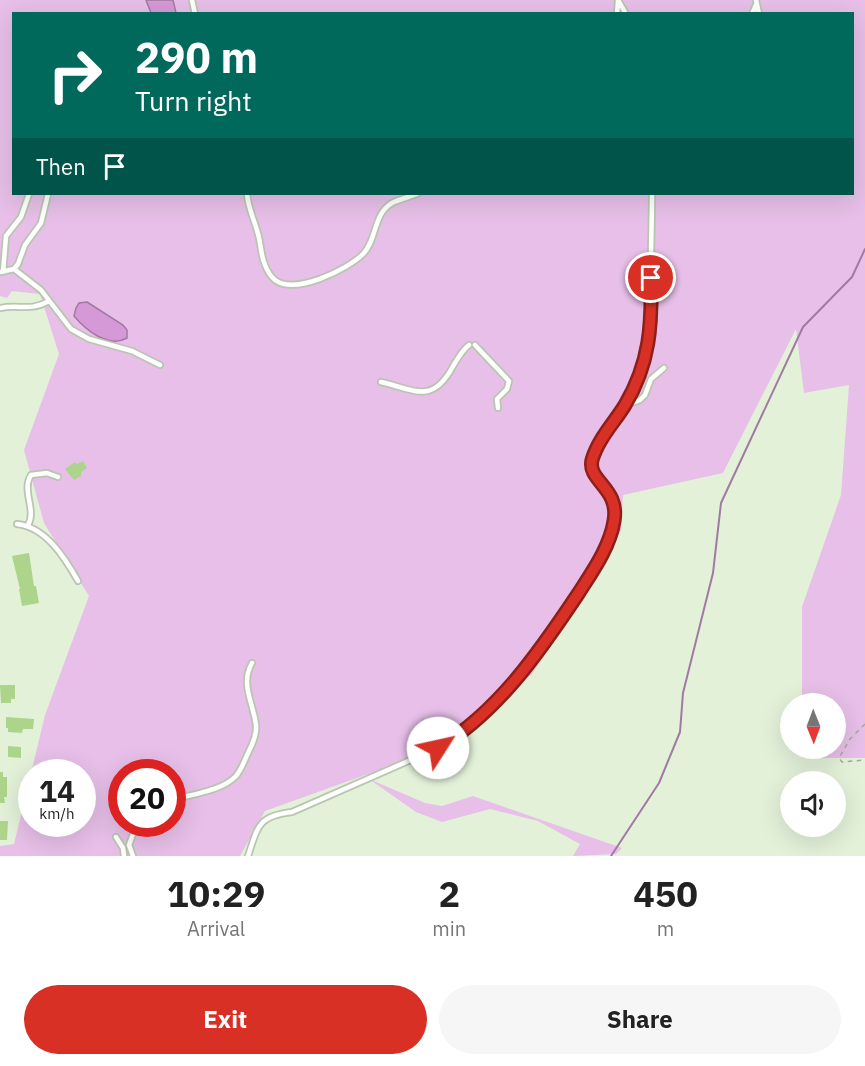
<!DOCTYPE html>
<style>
body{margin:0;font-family:"IBM Plex Sans",sans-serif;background:#f6f6f6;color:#222;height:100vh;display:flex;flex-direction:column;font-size:22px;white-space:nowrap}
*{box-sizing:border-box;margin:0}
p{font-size:20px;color:#767676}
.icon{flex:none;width:33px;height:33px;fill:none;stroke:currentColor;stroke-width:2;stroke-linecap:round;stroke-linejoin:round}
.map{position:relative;height:856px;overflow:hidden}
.side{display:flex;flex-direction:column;background:#fff;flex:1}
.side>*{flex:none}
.banner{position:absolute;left:12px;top:12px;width:842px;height:183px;border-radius:0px;box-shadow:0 6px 24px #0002;background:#00695c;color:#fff;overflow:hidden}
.needle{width:39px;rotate:179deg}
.buttons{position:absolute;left:780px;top:693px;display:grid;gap:12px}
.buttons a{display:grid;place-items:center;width:66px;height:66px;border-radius:50%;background:#fff;box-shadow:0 6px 24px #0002;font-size:30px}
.speed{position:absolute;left:18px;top:759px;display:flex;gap:12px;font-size:30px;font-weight:700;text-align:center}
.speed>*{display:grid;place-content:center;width:78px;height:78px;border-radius:50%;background:#fff;box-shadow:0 6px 24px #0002;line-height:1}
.speed small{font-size:15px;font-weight:400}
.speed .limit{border:9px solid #d22;background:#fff;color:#111}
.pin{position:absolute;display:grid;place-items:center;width:51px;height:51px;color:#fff;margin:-26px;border:3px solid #fff;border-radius:50%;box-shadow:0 2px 6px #0007}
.me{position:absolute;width:66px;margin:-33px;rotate:55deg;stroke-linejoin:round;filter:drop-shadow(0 0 4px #0008)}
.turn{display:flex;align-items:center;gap:21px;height:126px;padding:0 24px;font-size:27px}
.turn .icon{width:78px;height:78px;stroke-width:2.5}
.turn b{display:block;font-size:42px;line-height:51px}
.then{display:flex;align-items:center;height:57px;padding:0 24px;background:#0003;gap:12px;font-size:22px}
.eta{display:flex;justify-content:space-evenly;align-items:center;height:102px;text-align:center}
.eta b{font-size:36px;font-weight:800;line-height:42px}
.action{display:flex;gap:12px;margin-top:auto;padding:12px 24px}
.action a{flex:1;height:69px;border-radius:36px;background:#d93025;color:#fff;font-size:24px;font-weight:800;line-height:69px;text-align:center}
.action a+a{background:#f6f6f6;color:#222}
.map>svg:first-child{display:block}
</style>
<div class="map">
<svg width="865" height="856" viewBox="0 0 865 856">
<rect width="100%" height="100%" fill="#e3f1d9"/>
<!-- green -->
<path fill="#e7bfe8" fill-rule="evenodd" d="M0,0H865V758H803L802,749L836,748V704L802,703V607L841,495L849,385L804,393L796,329L723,473L623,495L621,530L604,565L532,674L449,745L265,811L240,856H0V846L14,844L45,715L89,596L44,523L24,450L59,354L40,294L12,291L7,298L0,296ZM14,14H852V194H14ZM32,772H82V824H32ZM122,772H172V824H122Z
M369,779L425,803L442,806L473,796L622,848L616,854L573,856L580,844L538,821L490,809L442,822L416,812Z"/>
<!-- water -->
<path fill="#d699d7" stroke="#a279a2" stroke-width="1.5" d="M146,0H173L176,13H151Z
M87,302L123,325L127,330V338C108,349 85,329 74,316L76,308L79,303Z"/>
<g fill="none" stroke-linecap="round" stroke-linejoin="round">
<!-- stream -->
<path stroke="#a279a2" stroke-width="2" d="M611,856L659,783L680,732L683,693L713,573L721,503L803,327L852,277L865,249"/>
</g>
<!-- building -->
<path fill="#acd58b" d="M83,461L87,468L81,472V476L74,480L65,469L75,462L77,464Z
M29,553L34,586H36L39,603L22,606L19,589H20L12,556Z
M0,685H15V699H11V703H1Z
M6,717L34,719L33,729H23L22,733L8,732V728H6Z
M8,746L21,747V758L8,757Z
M0,772H3V777H7V797H4L5,803H0Z
M0,821H8L7,840H0Z"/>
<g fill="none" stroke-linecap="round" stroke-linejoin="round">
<defs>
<path id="service" d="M192,0L195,14
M618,0L626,14
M756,0L759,14
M617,14L618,1
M752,14L756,5
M247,194C248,209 256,223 259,238C261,246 261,256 265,265C267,270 270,276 275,280C295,295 347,270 363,254C377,240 373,214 392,203C400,199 409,197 417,194
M14,269L41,290L71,329L89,339L132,351L160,365
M0,272L14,269L18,264L25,245L41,223L48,194
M3,272L6,236L21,217L29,194
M0,308C20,304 29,312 49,301
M475,345L509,381L507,389L497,399L498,408
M381,382C415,390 432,404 452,368C457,360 461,351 469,345
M624,406L640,400L645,395L651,379L664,368
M17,524C46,527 65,558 78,581
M28,525C37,510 21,491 31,475L47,473L58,477
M172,800C192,794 222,791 236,776C242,769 245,759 249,751C253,743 257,734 256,725C253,702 240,684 252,663
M116,837L123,848L124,856
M133,856L129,845L133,834L144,824
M248,856C258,826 258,816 292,812L438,748C499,712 542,649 580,591C593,571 613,542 615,517C617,489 589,480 592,461C598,431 628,408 639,379C653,341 652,301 651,262C651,239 652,216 652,194"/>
</defs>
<!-- service casing -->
<use href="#service" stroke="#b8c6af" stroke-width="8"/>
<!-- path -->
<path stroke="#a1ad9a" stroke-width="1.5" stroke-dasharray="4.5 4.5" stroke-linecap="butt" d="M865,724L850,739L839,758L842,762L865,760"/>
<!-- service -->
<use href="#service" stroke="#fff" stroke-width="4.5"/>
</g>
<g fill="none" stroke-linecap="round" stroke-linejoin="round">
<defs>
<path id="route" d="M438,748C498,712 540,651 578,594C592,572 610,547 614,521C620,488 587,481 592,460C598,439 614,423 625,405C650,363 652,325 651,278"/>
</defs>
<!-- route casing -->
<use href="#route" stroke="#8d1f18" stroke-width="15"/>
<!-- route -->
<use href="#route" stroke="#d93025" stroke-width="10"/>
</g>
</svg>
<div class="buttons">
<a><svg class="needle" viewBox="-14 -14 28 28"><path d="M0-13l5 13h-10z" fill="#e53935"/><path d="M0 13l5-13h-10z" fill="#767676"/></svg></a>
<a><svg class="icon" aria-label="sound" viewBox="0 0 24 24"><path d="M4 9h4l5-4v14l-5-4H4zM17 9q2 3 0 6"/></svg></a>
</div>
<div class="speed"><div>14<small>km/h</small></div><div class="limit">20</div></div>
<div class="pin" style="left:651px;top:278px;background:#d93025"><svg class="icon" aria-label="arrive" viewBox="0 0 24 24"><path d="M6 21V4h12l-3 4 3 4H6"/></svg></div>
<svg class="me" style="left:438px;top:748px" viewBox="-20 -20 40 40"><circle r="19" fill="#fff"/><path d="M0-13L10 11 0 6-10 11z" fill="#d93025"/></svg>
<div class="banner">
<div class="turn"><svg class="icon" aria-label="right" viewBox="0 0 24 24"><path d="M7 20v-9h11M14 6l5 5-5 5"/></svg><div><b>290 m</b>Turn right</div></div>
<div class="then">Then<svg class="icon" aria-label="arrive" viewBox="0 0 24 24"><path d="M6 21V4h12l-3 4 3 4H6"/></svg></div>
</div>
</div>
<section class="side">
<div class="eta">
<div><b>10:29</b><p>Arrival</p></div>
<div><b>2</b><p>min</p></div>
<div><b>450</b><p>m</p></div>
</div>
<div class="action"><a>Exit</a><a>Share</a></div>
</section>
